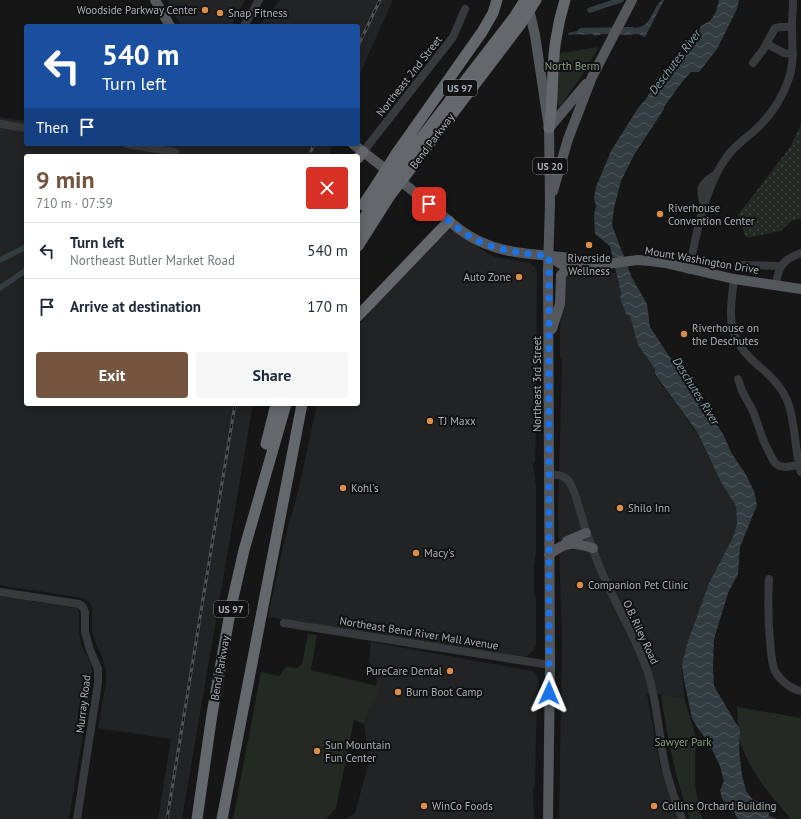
<!DOCTYPE html>
<meta charset="utf-8">
<style>
body{margin:0;font-family:"PT Sans",sans-serif;background:#f6f6f7;color:#1f2937;height:100vh;display:flex;flex-direction:column;font-size:15px;white-space:nowrap}
*{box-sizing:border-box;margin:0}
p{font-size:13px;color:#747a83}
.icon{flex:none;width:22px;height:22px;fill:none;stroke:currentColor;stroke-width:2;stroke-linecap:round;stroke-linejoin:round}
.map{position:relative;flex:1;overflow:hidden}
.details{position:absolute;left:24px;top:154px;width:336px;height:252px;display:flex;flex-direction:column;background:#fff;border-radius:4px;box-shadow:0 2px 10px #0003}
.details>*{flex:none}
.banner{position:absolute;left:24px;top:24px;width:336px;height:122px;border-radius:4px;box-shadow:0 2px 10px #0003;background:#1a4fa0;color:#fff;overflow:hidden}
.pin{position:absolute;display:grid;place-items:center;width:34px;height:34px;color:#fff;margin:-17px;border-radius:8px;box-shadow:0 2px 6px #0006}
.me{position:absolute;width:44px;margin:-22px;rotate:1deg;stroke-linejoin:round;filter:drop-shadow(0 0 3px #0008)}
.turn{display:flex;align-items:center;gap:14px;height:84px;padding:0 12px;font-size:18px}
.turn .icon{width:52px;height:52px;stroke-width:2.5}
.turn b{display:block;font-size:28px;line-height:34px}
.then{display:flex;align-items:center;height:38px;padding:0 12px;background:#0003;gap:8px;font-size:15px}
.round{display:grid;place-items:center;flex:none;width:42px;height:42px;border-radius:4px;background:#f6f6f7}
.headline{display:flex;align-items:center;justify-content:space-between;height:68px;padding:0 12px}
h1{font-size:24px;font-weight:700;line-height:30px;color:#745640}
.cta{display:flex;gap:8px;margin-top:auto;padding:8px 12px}
.cta a{flex:1;height:46px;border-radius:4px;background:#745640;color:#fff;font-size:16px;font-weight:700;line-height:46px;text-align:center}
.cta a+a{background:#f6f6f7;color:#1f2937}
ul{padding:0;list-style:none}
li{display:flex;align-items:center;gap:12px;height:56px;padding:0 12px;border-top:1px solid #e0e1e3}
li div{flex:1}
li b{display:block;font-size:15px}
li em{font-style:normal}
.map>svg:first-child{display:block}
</style>
<div class="map">
<svg width="801" height="819" viewBox="0 0 801 819">
<defs>
<pattern id="grass-dots" width="8" height="8" patternUnits="userSpaceOnUse"><rect width="8" height="8" fill="#232923"/><path d="M2 2h.1M6 6h.1" fill="none" stroke="#404641" stroke-width="1.8" stroke-linecap="round"/></pattern>
<pattern id="water-waves" width="16" height="10" patternUnits="userSpaceOnUse"><rect width="16" height="10" fill="#333d41"/><path d="M0 5q4-4 8 0t8 0" fill="none" stroke="#4e565a"/></pattern>
</defs>
<rect width="100%" height="100%" fill="#161617"/>
<!-- built -->
<path fill="#222324" d="M168,0H245L231,26H182L171,10Z
M280,0H393L358,78V26H259Z
M0,117L26,121V144H333L328,156H26V404H253L182,819H158L171,739L98,728L106,683V670L103,659L94,639L92,632V608L89,602L83,598L0,585Z
M446,230L453,231L479,248L495,257L530,263L535,267L537,274L536,418L535,461L533,464L536,487V552L534,567V596L536,597V645L534,650L527,656L521,657L429,643L268,617L285,537L298,492L317,404H358V326L387,291Z
M580,272V273L592,274L593,273H616L621,293L630,316L638,345L655,369V375L696,432L721,482L736,506L737,524L733,537L709,583L688,641L682,664L684,698L661,694H647L660,765L677,819H559L562,643L558,514L562,361L560,357V329L564,280L571,273Z
M0,596L76,608L79,610V632L81,645L89,659L92,670V679L69,819H0Z
M371,642L533,671L537,675L539,681L536,734L535,783L533,790L534,819H346L355,813L369,762L364,724L377,692L376,670L369,662Z"/>
<!-- grass -->
<path fill="url(#grass-dots)" d="M801,124V218L791,221L781,231L746,238L738,215L791,146Z"/>
<!-- park -->
<path fill="#232923" d="M599,47L587,68L560,107L557,104V59L561,53Z
M308,634L317,635L311,670L377,686V693L364,724L354,720L336,808L326,819H233L261,672L279,676L286,667L298,668L302,664Z
M661,694L684,698L697,740L695,754V782L699,810L703,819H690C675,778 667,737 661,694Z
M737,707L801,718V819H791C770,795 748,770 739,738C737,729 738,717 737,707Z"/>
<!-- water -->
<path fill="url(#water-waves)" d="M662,0H664L645,37L638,34L627,35L603,34L595,36L592,34C584,36 578,33 569,35L568,33L577,31L580,28L633,27L634,28C653,27 651,9 662,0Z
M719,0H739L737,9L717,49L699,72H691C680,83 673,95 664,107V109L634,155L621,181L614,208L612,225L632,278L647,304L650,327L669,356L684,372L690,380L695,392L723,434L732,454L745,473L754,491L757,505L740,547L738,574L728,593L714,639L713,667L714,686L740,730L739,750L742,775L746,791L753,800L767,803L769,816L776,819H738L733,810L722,799L720,790L724,781L720,766L709,743L697,727L692,718L684,680L682,664L688,641L709,583L733,537L737,524L736,506L721,482L697,432L655,374V369L638,345L630,316L626,314L620,298L621,293L610,246L595,234L594,215L596,206L594,198L596,187L611,151L638,108L645,100L653,88L656,79L670,73L685,55L696,38L701,26L710,21L716,12Z"/>
<g fill="none" stroke-linecap="round" stroke-linejoin="round">
<!-- canal -->
<path stroke="#333d41" stroke-width="5.5" d="M590,10L621,0
M0,260L26,247
M0,288L26,270"/>
<!-- minor -->
<path stroke="#37393c" stroke-width="8" d="M244,26L259,0
M767,44L784,53L793,54
M753,63L763,50L775,28L781,27H792
M0,124L26,128
M127,144L175,152
M363,152L453,37L465,9
M704,204C698,187 702,183 716,174
M739,265L780,266
M689,270C696,235 705,187 726,158C733,147 744,140 754,131C769,118 781,100 788,81C795,63 792,46 792,27C792,18 793,9 793,0
M734,279C729,319 726,339 760,367C771,376 781,386 787,400C796,422 794,449 801,472
M776,285C778,267 783,259 801,253
M738,379L742,391L753,411L764,442L774,462L779,466L786,467L799,465
M549,474C557,475 566,475 570,483C576,493 578,506 582,517C586,533 592,548 598,563C614,603 638,639 650,680C657,706 659,734 664,761C668,781 675,800 682,819
M769,579C768,600 768,620 770,641C771,650 771,662 775,671C780,680 790,689 801,691
M0,592L79,604L83,607L85,612V632L90,650L98,669V683L77,819
M284,623L550,665"/>
<!-- major -->
<path stroke="#54575b" stroke-width="10" d="M155,0L170,26
M528,5L535,35L549,128L550,203L548,269L550,665L548,819
M549,128L586,84
M353,144C379,164 405,184 429,204C447,219 464,236 486,244C522,259 563,252 599,265
M553,191L568,139L592,77L632,0
M549,256L561,264L586,268H592L599,265L638,260L650,261L665,263L734,279L801,289
M552,329L560,304L561,275L568,268L575,266
M567,541L586,533
M549,555C565,541 573,542 593,548"/>
<!-- highway -->
<path stroke="#64686c" stroke-width="11" d="M549,128C554,99 551,68 556,39C558,26 561,13 565,0
M396,154L482,32L493,13L497,0
M358,158L363,152
M404,160L515,16L525,0
M412,167L520,25
M363,205L377,184
M358,227L384,188
M358,246L391,194
M358,316L449,221
M266,444L276,404
M197,819L212,714L231,607L244,550L286,404
M222,819L302,404"/>
<defs>
<path id="rail" d="M358,46L380,0
M309,156L314,144
M167,819L235,404"/>
</defs>
<!-- rail casing -->
<use href="#rail" stroke="#515357" stroke-width="3"/>
<!-- rail -->
<use href="#rail" stroke="#111112" stroke-width="1.5" stroke-dasharray="4.5" stroke-linecap="butt"/>
<!-- highway-bridge -->
<path stroke="#64686c" stroke-width="11" d="M520,25L536,0
M377,184L396,154
M384,188L404,160
M391,194L412,167"/>
</g>
<g fill="none" stroke-linecap="round" stroke-linejoin="round">
<!-- route -->
<path stroke="#1a73e8" stroke-width="7" stroke-dasharray="0 12.6" d="M429,204C447,219 465,237 488,245C508,252 528,254 549,256V693"/>
</g>
<!-- markers -->
<g fill="#db8e4a" stroke="#111112" stroke-width="1.5">
<circle cx="205" cy="10" r="4"/>
<circle cx="220" cy="13" r="4"/>
<circle cx="660" cy="214" r="4"/>
<circle cx="589" cy="245" r="4"/>
<circle cx="519" cy="277" r="4"/>
<circle cx="684" cy="334" r="4"/>
<circle cx="430" cy="421" r="4"/>
<circle cx="343" cy="488" r="4"/>
<circle cx="620" cy="508" r="4"/>
<circle cx="416" cy="553" r="4"/>
<circle cx="580" cy="585" r="4"/>
<circle cx="450" cy="671" r="4"/>
<circle cx="398" cy="692" r="4"/>
<circle cx="317" cy="751" r="4"/>
<circle cx="424" cy="806" r="4"/>
<circle cx="654" cy="806" r="4"/>
</g>
<g text-anchor="middle" stroke-width="4" stroke-linejoin="round" paint-order="stroke">
<!-- shield labels -->
<g fill="#111112" stroke="#7c8085" stroke-width="1">
<rect x="443" y="80" width="34" height="16" rx="3"/>
<rect x="533" y="158" width="34" height="16" rx="3"/>
<rect x="214" y="601" width="34" height="16" rx="3"/>
</g>
<g font-size="10" font-weight="bold" fill="#aab0b6">
<text x="460" y="92">US 97</text>
<text x="550" y="170">US 20</text>
<text x="231" y="613">US 97</text>
</g>
<!-- poi labels -->
<g font-size="11" fill="#aab0b6" stroke="#111112" text-anchor="start">
<text x="197" y="14" text-anchor="end">Woodside Parkway Center</text>
<text x="228" y="17">Snap Fitness</text>
<text x="668" y="212">Riverhouse<tspan x="668" dy="13">Convention Center</tspan></text>
<text x="589" y="262" text-anchor="middle">Riverside<tspan x="589" dy="13">Wellness</tspan></text>
<text x="511" y="281" text-anchor="end">Auto Zone</text>
<text x="692" y="332">Riverhouse on<tspan x="692" dy="13">the Deschutes</tspan></text>
<text x="438" y="425">TJ Maxx</text>
<text x="351" y="492">Kohl's</text>
<text x="628" y="512">Shilo Inn</text>
<text x="424" y="557">Macy's</text>
<text x="588" y="589">Companion Pet Clinic</text>
<text x="442" y="675" text-anchor="end">PureCare Dental</text>
<text x="406" y="696">Burn Boot Camp</text>
<text x="325" y="749">Sun Mountain<tspan x="325" dy="13">Fun Center</tspan></text>
<text x="432" y="810">WinCo Foods</text>
<text x="662" y="810">Collins Orchard Building</text>
</g>
<!-- park labels -->
<g font-size="11" fill="#879e83" stroke="#111112">
<text x="572" y="70">North Berm</text>
<text x="683" y="746">Sawyer Park</text>
</g>
<!-- street labels -->
<g font-size="11" fill="#aab0b6" stroke="#111112">
<text transform="translate(409 76) rotate(-52)" y="4">Northeast 2nd Street</text>
<text transform="translate(432 141) rotate(-53)" y="4">Bend Parkway</text>
<text transform="translate(702 260) rotate(10)" y="4">Mount Washington Drive</text>
<text transform="translate(537 384) rotate(-90)" y="4">Northeast 3rd Street</text>
<text transform="translate(641 632) rotate(65)" y="4">O.B. Riley Road</text>
<text transform="translate(419 633) rotate(9)" y="4">Northeast Bend River Mall Avenue</text>
<text transform="translate(220 668) rotate(-80)" y="4">Bend Parkway</text>
<text transform="translate(83 704) rotate(-83)" y="4">Murray Road</text>
</g>
<!-- water labels -->
<g font-size="12" font-style="italic" fill="#85a2ad" stroke="#111112">
<text transform="translate(675 62) rotate(-53)" y="4">Deschutes River</text>
<text transform="translate(696 391) rotate(58)" y="4">Deschutes River</text>
</g>
</g>
</svg>
<div class="pin" style="left:429px;top:204px;background:#d93025"><svg class="icon" aria-label="arrive" viewBox="0 0 24 24"><path d="M6 21V4h12l-3 4 3 4H6"/></svg></div>
<svg class="me" style="left:549px;top:693px" viewBox="-20 -20 40 40"><path d="M0-17L14 15 0 8-14 15z" fill="#1a73e8" stroke="#fff" stroke-width="4"/></svg>
<div class="banner">
<div class="turn"><svg class="icon" aria-label="left" viewBox="0 0 24 24"><path d="M17 20v-9H6M10 6l-5 5 5 5"/></svg><div><b>540 m</b>Turn left</div></div>
<div class="then">Then<svg class="icon" aria-label="arrive" viewBox="0 0 24 24"><path d="M6 21V4h12l-3 4 3 4H6"/></svg></div>
</div>
<section class="details">
<div class="headline"><div><h1>9 min</h1><p>710 m · 07:59</p></div><a class="round" style="background:#d93025;color:#fff"><svg class="icon" aria-label="close" viewBox="0 0 24 24"><path d="M6 6l12 12M18 6L6 18"/></svg></a></div>
<ul>
<li><svg class="icon" aria-label="left" viewBox="0 0 24 24"><path d="M17 20v-9H6M10 6l-5 5 5 5"/></svg><div><b>Turn left</b><p>Northeast Butler Market Road</p></div><em>540 m</em></li>
<li><svg class="icon" aria-label="arrive" viewBox="0 0 24 24"><path d="M6 21V4h12l-3 4 3 4H6"/></svg><div><b>Arrive at destination</b></div><em>170 m</em></li>
</ul>
<div class="cta"><a>Exit</a><a>Share</a></div>
</section>
</div>
